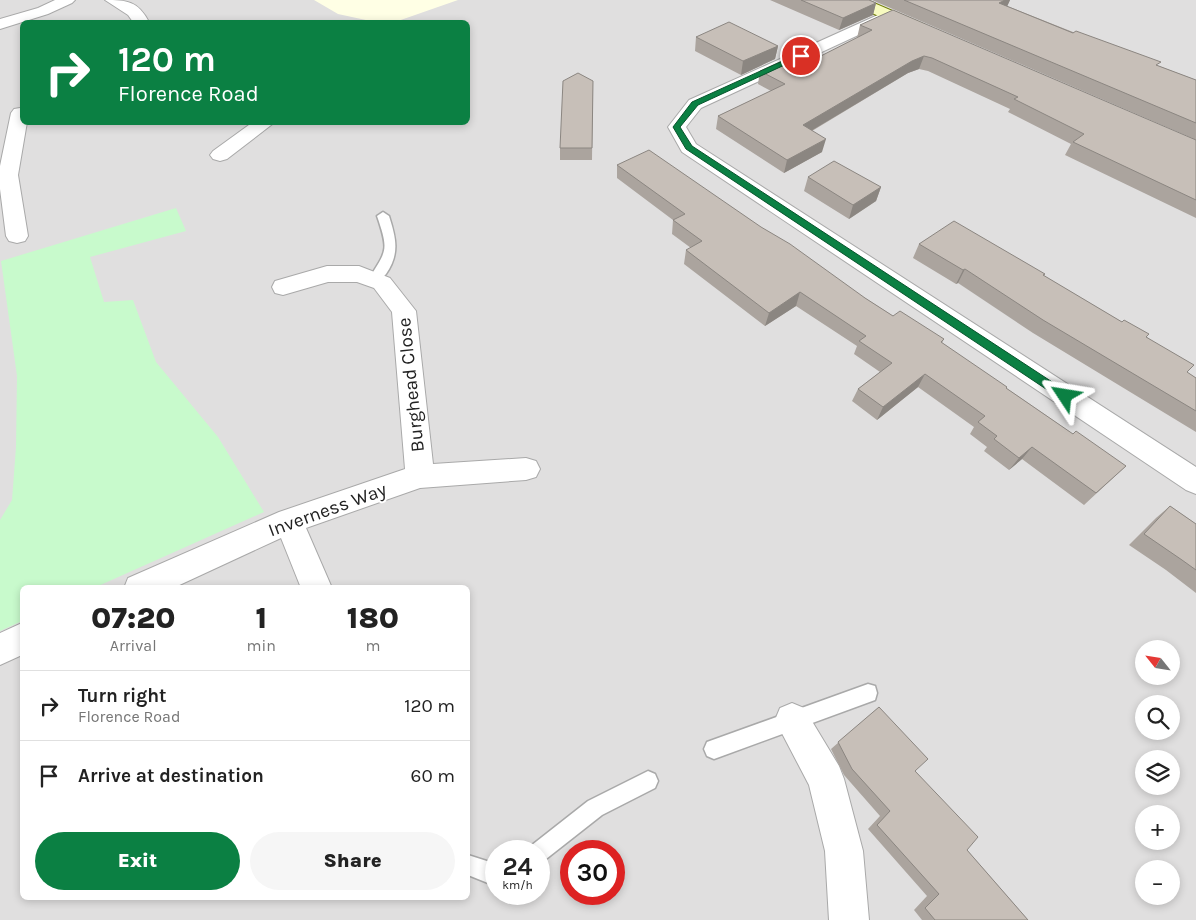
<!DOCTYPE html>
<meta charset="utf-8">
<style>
body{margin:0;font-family:Karla,sans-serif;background:#f6f6f6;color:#222;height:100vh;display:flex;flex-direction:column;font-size:19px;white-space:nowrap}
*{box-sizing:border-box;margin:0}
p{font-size:16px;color:#767676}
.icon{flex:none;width:28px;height:28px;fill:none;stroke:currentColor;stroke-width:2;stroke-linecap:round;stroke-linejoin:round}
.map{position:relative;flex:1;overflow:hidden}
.details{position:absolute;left:20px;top:585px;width:450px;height:315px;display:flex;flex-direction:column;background:#fff;border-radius:8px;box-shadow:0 2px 8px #0003}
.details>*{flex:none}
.top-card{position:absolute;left:20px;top:20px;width:450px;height:105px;border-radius:8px;box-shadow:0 2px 8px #0003;background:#0b8043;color:#fff;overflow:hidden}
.needle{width:32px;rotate:300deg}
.fabs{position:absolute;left:1135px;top:640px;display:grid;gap:10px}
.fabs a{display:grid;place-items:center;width:45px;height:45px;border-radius:50%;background:#fff;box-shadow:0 2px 8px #0003;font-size:25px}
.speed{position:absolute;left:485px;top:840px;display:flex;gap:10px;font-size:25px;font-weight:700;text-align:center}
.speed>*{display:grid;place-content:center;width:65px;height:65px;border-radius:50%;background:#fff;box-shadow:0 2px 8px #0003;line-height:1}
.speed small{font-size:12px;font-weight:400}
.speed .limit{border:8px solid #d22;background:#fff;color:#111}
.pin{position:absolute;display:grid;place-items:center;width:42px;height:42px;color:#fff;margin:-21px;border:2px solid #fff;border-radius:50%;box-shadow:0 1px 5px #0007}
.me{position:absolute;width:55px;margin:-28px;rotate:303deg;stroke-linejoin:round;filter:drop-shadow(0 0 4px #0008)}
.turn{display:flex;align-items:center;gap:18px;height:105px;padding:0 15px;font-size:22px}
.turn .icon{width:65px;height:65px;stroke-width:2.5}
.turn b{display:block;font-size:35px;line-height:42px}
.eta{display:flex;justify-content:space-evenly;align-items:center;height:85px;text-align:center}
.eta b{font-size:30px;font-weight:800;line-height:35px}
.action{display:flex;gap:10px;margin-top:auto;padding:10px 15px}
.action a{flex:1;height:58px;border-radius:30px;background:#0b8043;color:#fff;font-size:20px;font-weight:800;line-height:58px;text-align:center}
.action a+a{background:#f6f6f6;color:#222}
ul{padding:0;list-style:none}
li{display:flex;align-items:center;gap:15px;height:70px;padding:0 15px;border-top:1px solid #e0e0e0}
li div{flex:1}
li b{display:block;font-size:19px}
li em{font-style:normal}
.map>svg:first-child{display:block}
</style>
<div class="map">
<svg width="1196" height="920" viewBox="0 0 1196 920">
<rect width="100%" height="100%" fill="#f2efe9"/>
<!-- residential -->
<path fill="#e0dfdf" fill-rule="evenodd" d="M0,0H1196V920H0ZM22,22H468V122H22ZM22,588H468V898H22ZM1144,649H1171V676H1144ZM1144,704H1171V731H1144ZM1144,759H1171V786H1144ZM1144,814H1171V841H1144ZM496,851H539V894H496ZM571,851H614V894H571ZM1144,869H1171V896H1144Z"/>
<!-- education -->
<path fill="#ffffe5" d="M314,0H458L395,22H375L338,14Z"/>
<!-- park -->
<path fill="#c8facc" d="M176,208L186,231L90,257L104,302L133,300L156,362L218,437L264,512L96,587L22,588V621L0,631V520L12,500L16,447L17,376L1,261Z"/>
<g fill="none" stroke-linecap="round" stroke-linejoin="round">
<defs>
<path id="lane" d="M383,212L389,216C396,238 400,254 386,274C382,278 380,283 374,284L368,280C387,250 389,251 377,216Z
M868,684L875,686L877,693L875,700L714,759L707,756L704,749L707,742Z
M648,771L655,774L658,781L655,788L602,815L546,859L539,862V851H529L532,845L588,801Z
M468,855L493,863H496V883L493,885L468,875Z"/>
<path id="street" d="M55,0H75L72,3L48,14L0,29V19L38,8Z
M105,0C127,0 138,1 149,22H133L128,15Z
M889,10L895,12L897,15L895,18L701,108L686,127L696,144L1196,467V494L1186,490L682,152L668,127L689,100Z
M20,108H22V122H27L18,175L28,236L25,241L17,243L9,241L6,236L0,189V166L11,113L14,109Z
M253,122H275L227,159L220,161L213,159L210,155L213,151Z
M327,266H359L390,278L416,311L433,464L526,458L536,461L540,469L536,477L526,480L420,488L306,528L332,588H301L281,538L173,588H124L128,578L279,512L405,469L392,312L374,288L357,282H328L283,295L275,293L272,287L275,281Z
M22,623V655L0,665V633Z
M792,703L804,708L839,766L844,779L863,851L869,920H829L825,851L809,785L775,720L780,708Z"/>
<path id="secondary" d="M846,0H867L925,25L927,28L925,31H913L849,3Z"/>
</defs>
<!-- lane casing -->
<use href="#lane" stroke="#a9a9a9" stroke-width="3"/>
<!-- street casing -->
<use href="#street" stroke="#a9a9a9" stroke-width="2"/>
<!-- secondary casing -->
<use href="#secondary" stroke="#707d05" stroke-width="2"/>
<!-- lane -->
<use href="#lane" fill="#fff" fill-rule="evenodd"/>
<!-- street -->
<use href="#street" fill="#fff" fill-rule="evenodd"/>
<!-- secondary -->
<use href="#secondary" fill="#f7fabf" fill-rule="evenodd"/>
</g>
<!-- wall -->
<path fill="#aba49e" d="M770,0H869L876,3L873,15L839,30Z
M872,0H1010L1007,6L1159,66L1196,80V218L1065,155L1071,144L1008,112L1010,109L928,71L919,69L908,73L812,131L822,152L784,173L716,129L718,116L771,91L758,84L760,71L809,62L857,38L860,25L1192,138Z
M696,37L778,46L775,59L741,75L695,51Z
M593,81L592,160H560V148Z
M617,165L865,298L893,316L944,339L942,343L1006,388L1073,434L1126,466L1084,505L1022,459L1009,470L984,451L987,447L970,434L974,427L918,387L877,420L852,401L858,389L880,372L854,354L857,346L796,306L765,326L684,264L686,250L691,248L672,234L673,220L617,178Z
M808,177L881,187L876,201L849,219L804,191Z
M919,244L1045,274L1044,276L1147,337L1187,372L1196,378V432L1033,333L958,283L956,284L913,258Z
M1170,506L1196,524V593L1166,570L1129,545L1156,518Z
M879,707L915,771L967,850L1028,920H922L914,910L927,896L868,829L880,816L844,775L831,749Z"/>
<!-- shaded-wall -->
<path fill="#8b8681" d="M1005,0H1010L1006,9L999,3Z
M876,3L873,15L839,30L843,18Z
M778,46L775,59L741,75L743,61Z
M924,56L919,69L908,73L799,138L803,125L912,61Z
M826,139L822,152L784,173L787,160Z
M881,187L876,201L849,219L853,205Z
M965,269L958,283L956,284L963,270Z
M800,292L796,306L765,326L769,313Z
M925,374L918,387L877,420L883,407Z
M1032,447L1022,459L1009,470L1019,458Z"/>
<!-- building -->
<path fill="#c7bfb8" stroke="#8b8681" d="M801,0H869L876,3L843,18Z
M904,0H1005L999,3L1073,33L1076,31L1161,62L1156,65L1196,80V123Z
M893,10L1196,140V200L1073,142L1084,134L1014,99L1018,97L932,58L924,56L912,61L803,125L826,139L787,160L718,116L785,84L760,71L795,55L809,62L872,30L860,25Z
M729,22L778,46L743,61L696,37Z
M578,73L593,81L592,148H560L563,81Z
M649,150L761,227L790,244L865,298L893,316L900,311L944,339L941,342L1007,387L1006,388L1073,434L1076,431L1126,466L1096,493L1032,447L1019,458L994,439L997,436L978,422L985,416L925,374L883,407L858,389L892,363L859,341L866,336L800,292L769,313L686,250L702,241L673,220L685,214L617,165Z
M834,161L881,187L853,205L808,177Z
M954,221L1045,274L1043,275L1122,322L1124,320L1149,334L1146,337L1194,365L1187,372L1196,378V411L1043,320L965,269L963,270L919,244Z
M1170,506L1196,524V570L1182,560L1144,534Z
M879,707L928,759L915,771L978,837L967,850L1028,920H935L925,908L939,894L877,825L890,811L852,769L838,742Z"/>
<!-- route -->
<path fill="#0b8043" stroke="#07532c" d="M798,54L804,56L698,105L680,127L692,146L1069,393L1070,396L1069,399H1061L686,149L673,127L692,102Z"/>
<g text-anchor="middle" stroke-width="4" stroke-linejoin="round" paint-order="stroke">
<!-- street labels -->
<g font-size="19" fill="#222" stroke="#fff">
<text transform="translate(410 385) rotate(-96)" y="7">Burghead Close</text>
<text transform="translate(327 509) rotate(-20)" y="7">Inverness Way</text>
</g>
</g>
</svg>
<div class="fabs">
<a><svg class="needle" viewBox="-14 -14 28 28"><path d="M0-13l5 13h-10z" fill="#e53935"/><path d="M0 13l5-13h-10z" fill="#767676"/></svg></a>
<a><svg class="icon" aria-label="search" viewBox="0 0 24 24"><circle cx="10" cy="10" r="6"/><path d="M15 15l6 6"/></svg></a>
<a><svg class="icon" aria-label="layers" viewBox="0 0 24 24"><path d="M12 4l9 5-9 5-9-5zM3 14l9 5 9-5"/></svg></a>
<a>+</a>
<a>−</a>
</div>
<div class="speed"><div>24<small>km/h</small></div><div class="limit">30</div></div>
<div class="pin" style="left:801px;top:56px;background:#d93025"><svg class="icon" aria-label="arrive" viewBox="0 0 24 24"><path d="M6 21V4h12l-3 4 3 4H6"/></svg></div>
<svg class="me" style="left:1065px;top:396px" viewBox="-20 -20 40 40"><path d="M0-17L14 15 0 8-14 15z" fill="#0b8043" stroke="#fff" stroke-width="4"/></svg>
<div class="top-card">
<div class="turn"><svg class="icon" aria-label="right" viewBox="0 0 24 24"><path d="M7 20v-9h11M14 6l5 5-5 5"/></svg><div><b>120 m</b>Florence Road</div></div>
</div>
<section class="details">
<div class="eta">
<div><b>07:20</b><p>Arrival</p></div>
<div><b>1</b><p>min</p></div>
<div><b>180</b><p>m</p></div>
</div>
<ul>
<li><svg class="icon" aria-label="right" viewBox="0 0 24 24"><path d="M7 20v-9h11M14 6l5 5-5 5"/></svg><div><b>Turn right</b><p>Florence Road</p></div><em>120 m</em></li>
<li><svg class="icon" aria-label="arrive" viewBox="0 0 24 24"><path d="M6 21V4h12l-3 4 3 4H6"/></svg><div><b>Arrive at destination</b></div><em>60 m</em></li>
</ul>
<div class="action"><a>Exit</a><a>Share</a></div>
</section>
</div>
